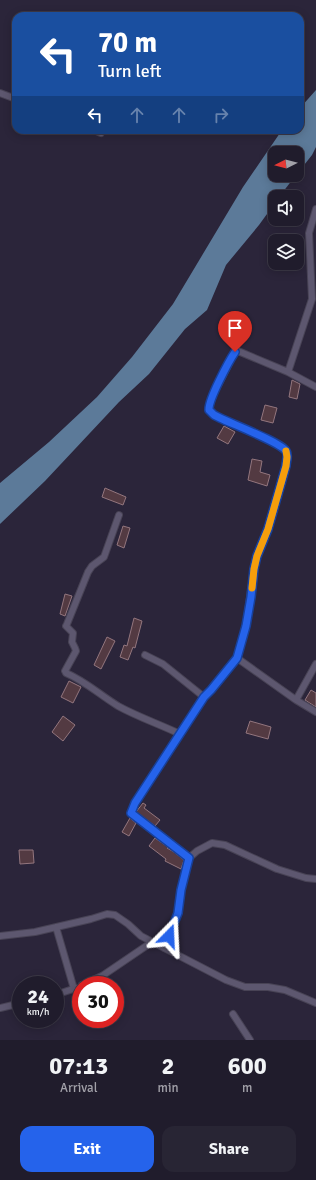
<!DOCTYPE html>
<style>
body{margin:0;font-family:Signika,sans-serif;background:#282534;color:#f1f3f6;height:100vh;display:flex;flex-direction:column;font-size:15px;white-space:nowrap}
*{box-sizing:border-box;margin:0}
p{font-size:13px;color:#a2a1a9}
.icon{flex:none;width:22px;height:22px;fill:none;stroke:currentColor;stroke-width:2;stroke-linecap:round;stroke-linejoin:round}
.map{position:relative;height:1040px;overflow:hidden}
.side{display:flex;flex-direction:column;background:#201c2c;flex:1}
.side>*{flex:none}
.guide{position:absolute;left:12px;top:12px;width:292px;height:122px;border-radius:12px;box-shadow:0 2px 10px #0003,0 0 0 1px #3d3a48;background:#1a4fa0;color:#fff;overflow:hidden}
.needle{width:26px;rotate:264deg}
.tools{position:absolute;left:268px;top:146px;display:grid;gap:8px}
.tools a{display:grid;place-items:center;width:36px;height:36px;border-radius:8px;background:#201c2c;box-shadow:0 2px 10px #0003,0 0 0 1px #3d3a48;font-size:20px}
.speed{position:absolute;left:12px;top:976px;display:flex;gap:8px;font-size:20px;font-weight:700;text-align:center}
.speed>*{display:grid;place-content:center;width:52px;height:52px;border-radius:50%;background:#201c2c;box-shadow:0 2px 10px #0003,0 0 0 1px #3d3a48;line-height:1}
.speed small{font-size:10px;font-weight:400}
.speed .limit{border:6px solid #d22;background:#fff;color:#111}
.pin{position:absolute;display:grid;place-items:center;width:34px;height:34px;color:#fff;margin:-41px -17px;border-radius:50% 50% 50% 0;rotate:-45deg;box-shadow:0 0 4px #0007}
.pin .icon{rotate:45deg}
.me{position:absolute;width:44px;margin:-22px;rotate:21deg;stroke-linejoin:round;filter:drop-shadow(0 0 3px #0008)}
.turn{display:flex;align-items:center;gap:14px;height:84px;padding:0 20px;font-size:18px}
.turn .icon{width:52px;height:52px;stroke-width:2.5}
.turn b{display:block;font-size:28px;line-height:34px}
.lanes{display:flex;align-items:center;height:38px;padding:0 20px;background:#0003;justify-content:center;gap:20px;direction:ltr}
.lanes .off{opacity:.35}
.eta{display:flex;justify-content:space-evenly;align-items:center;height:68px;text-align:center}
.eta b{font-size:24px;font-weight:800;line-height:28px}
.primary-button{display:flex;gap:8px;margin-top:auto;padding:8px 20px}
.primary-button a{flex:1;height:46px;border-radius:12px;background:#2563eb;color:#fff;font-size:16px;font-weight:800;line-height:46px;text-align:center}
.primary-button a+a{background:#282534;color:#f1f3f6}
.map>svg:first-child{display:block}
</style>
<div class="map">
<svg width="316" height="1040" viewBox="0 0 316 1040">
<rect width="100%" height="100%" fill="#2b253a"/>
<!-- water -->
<path fill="#5c7a99" d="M316,90V147L312,155L297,174V153H275V175H296L279,197H275V203L259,225L226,265L207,310L185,329L149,374L119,402L45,481L0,524V483L49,442L97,397L132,357L173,304L243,187L282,130H300V108Z"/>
<!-- building -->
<path fill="#533a42" stroke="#93767e" d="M292,380L300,384L297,399L289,397Z
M265,405L277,408L273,423L261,420Z
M224,426L235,432L228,444L217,438Z
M252,459L262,461L260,472L270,475L267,486L248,480Z
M105,488L126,497L123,505L102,497Z
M123,526L130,528L124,548L117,545Z
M65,594L72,596L65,616L60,614Z
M134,618L142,621L135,648L133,647L128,660L120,657L124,645L127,646Z
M107,637L115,641L101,669L94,665Z
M69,681L81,687L73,703L61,697Z
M311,690L316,693V707L305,700Z
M63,716L75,725L63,741L52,732Z
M250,721L271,727L268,739L246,733Z
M143,803L146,805L144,808L160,820L155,826L136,812Z
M130,818L136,823L129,836L122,832Z
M155,838L168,847L167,848L174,852L184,860L181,869L165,861L166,859L149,846Z
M19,850H33L34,863L20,864Z"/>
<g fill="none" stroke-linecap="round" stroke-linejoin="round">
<defs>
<path id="minor" d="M0,93L16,99
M94,130L101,133
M288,372L312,299L309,233L316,209
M316,387L288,372L238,351L235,352L214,393L209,407L210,411L214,415L260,435L284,449L287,454L286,466L268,529L257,556L254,569L246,626L237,658L296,700L316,712
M119,515L104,557L92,566L88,572L67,624L66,626L73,633L72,642L75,648L76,651L65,671L66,673C85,681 100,695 118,706C138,717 159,724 180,734
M145,655L163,664L204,697
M296,700L316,664
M189,858L131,813L135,803L204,697L211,690L237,658
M56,927L74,989
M0,936L35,932L91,919L107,914L115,915L128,924L141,936L226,980L245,987H268L285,990L316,1003
M164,948L178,913L181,890L189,858L197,851L212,843L225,845L277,869L306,878L316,879
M82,985L102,976L152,942
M55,995L76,988
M0,1008L21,1003
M233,1014L250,1040"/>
</defs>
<!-- minor casing -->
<use href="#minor" stroke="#484355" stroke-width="8"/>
<!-- minor -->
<use href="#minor" stroke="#5d576f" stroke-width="6"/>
</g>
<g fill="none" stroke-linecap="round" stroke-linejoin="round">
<defs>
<path id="route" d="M169,936L178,913L181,890L189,858L131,813L135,803L204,697L211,690L237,658L246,626L251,597L254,569L257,556L268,529L286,466C286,461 289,455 286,451C280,442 232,424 220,418L214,415L209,410C208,400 229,361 235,352"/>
</defs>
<!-- route casing -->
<use href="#route" stroke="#184099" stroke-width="10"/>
<!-- route -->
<use href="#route" stroke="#2563eb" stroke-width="7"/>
<!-- slow -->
<path stroke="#f59e0b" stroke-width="7" d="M252,588L254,569L257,556L268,529L286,466L287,457L286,451"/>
</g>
</svg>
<div class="tools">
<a><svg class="needle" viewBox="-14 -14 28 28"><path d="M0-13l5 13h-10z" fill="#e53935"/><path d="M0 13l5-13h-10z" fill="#a2a1a9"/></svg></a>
<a><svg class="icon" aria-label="sound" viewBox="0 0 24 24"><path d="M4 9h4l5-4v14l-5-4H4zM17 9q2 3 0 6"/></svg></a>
<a><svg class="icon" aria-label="layers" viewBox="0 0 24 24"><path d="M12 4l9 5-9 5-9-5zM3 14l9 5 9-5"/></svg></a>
</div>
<div class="speed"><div>24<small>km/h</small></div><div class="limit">30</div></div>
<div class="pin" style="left:235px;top:352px;background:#d93025"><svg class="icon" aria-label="arrive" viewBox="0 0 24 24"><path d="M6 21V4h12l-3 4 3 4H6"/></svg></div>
<svg class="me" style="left:169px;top:936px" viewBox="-20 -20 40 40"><path d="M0-17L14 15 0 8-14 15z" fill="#2563eb" stroke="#fff" stroke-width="4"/></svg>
<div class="guide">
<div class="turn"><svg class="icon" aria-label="left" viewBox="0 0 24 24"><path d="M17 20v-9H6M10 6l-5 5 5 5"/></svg><div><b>70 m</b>Turn left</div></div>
<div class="lanes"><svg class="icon" aria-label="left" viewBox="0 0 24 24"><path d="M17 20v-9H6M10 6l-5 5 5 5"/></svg><svg class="icon off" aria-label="ahead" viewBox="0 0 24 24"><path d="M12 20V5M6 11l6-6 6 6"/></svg><svg class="icon off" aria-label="ahead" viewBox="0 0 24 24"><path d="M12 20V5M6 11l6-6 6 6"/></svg><svg class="icon off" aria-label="right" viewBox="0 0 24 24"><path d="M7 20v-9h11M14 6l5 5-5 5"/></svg></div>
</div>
</div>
<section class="side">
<div class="eta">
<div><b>07:13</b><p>Arrival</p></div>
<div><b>2</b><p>min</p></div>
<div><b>600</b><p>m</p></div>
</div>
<div class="primary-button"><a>Exit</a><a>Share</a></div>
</section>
